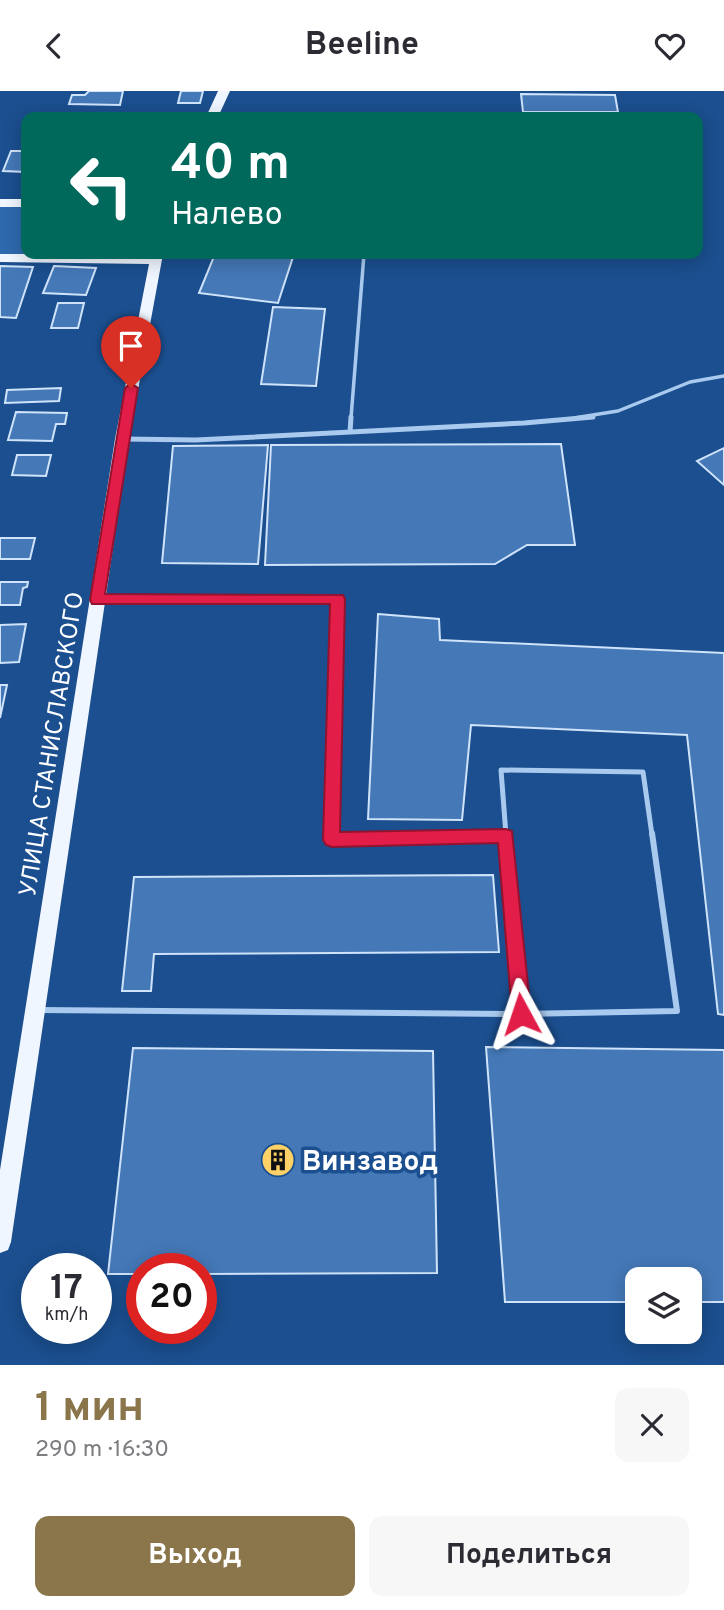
<!DOCTYPE html>
<html lang="ru">
<meta charset="utf-8">
<style>
body{margin:0;font-family:Overpass,sans-serif;background:#f7f7f7;color:#2b2b33;height:100vh;display:flex;flex-direction:column;font-size:26px;white-space:nowrap}
*{box-sizing:border-box;margin:0}
p{font-size:23px;color:#7c7c81}
.icon{flex:none;width:38px;height:38px;fill:none;stroke:currentColor;stroke-width:2;stroke-linecap:round;stroke-linejoin:round}
.map{position:relative;height:1274px;overflow:hidden}
.drawer{display:flex;flex-direction:column;background:#fff;flex:1}
.drawer>*{flex:none}
.guide{position:absolute;left:21px;top:21px;width:682px;height:147px;border-radius:14px;box-shadow:0 4px 18px #0003;background:#00695c;color:#fff;overflow:hidden}
.controls{position:absolute;left:625px;top:1176px;display:grid;gap:14px}
.controls a{display:grid;place-items:center;width:77px;height:77px;border-radius:14px;background:#fff;box-shadow:0 4px 18px #0003;font-size:35px}
.speed{position:absolute;left:21px;top:1162px;display:flex;gap:14px;font-size:35px;font-weight:700;text-align:center}
.speed>*{display:grid;place-content:center;width:91px;height:91px;border-radius:50%;background:#fff;box-shadow:0 4px 18px #0003;line-height:1}
.speed small{font-size:18px;font-weight:400}
.speed .limit{border:10px solid #d22;background:#fff;color:#111}
.pin{position:absolute;display:grid;place-items:center;width:60px;height:60px;color:#fff;margin:-72px -30px;border-radius:50% 50% 50% 0;rotate:-45deg;box-shadow:0 0 7px #0007}
.pin .icon{rotate:45deg}
.me{position:absolute;width:77px;margin:-38px;rotate:355deg;stroke-linejoin:round;filter:drop-shadow(0 0 5px #0008)}
.turn{display:flex;align-items:center;gap:24px;height:147px;padding:0 35px;font-size:32px}
.turn .icon{width:91px;height:91px;stroke-width:2.5}
.turn b{display:block;font-size:49px;line-height:60px}
.round{display:grid;place-items:center;flex:none;width:74px;height:74px;border-radius:14px;background:#f7f7f7}
.headline{display:flex;align-items:center;justify-content:space-between;height:119px;padding:0 35px}
h1{font-size:42px;font-weight:700;line-height:52px;color:#8a764a}
.cta{display:flex;gap:14px;margin-top:auto;padding:14px 35px}
.cta a{flex:1;height:80px;border-radius:14px;background:#8a764a;color:#fff;font-size:28px;font-weight:700;line-height:80px;text-align:center}
.cta a+a{background:#f7f7f7;color:#2b2b33}
header{display:flex;justify-content:space-between;align-items:center;height:91px;padding:0 35px;background:#fff;font-size:32px;font-weight:700}
.map>svg:first-child{display:block}
</style>
<header><svg class="icon" aria-label="back" viewBox="0 0 24 24"><path d="M15 5l-7 7 7 7"/></svg>Beeline<svg class="icon" aria-label="heart" viewBox="0 0 24 24"><path d="M12 20l-8-8c-3-5 5-10 8-4 3-6 11-1 8 4z"/></svg></header>
<div class="map">
<svg width="724" height="1274" viewBox="0 0 724 1274">
<rect width="100%" height="100%" fill="#1b4f8f"/>
<!-- green -->
<path fill="#2e69ad" d="M0,112H26V163H157L155,169L0,168Z"/>
<!-- building -->
<path fill="#4478b7" stroke="#cfe3fa" stroke-width="2" d="M89,0H123L120,14L69,13L72,4H85Z
M181,0H203L200,12H178Z
M521,3L615,4L618,21H523Z
M11,60H26V81L3,80Z
M215,163H294L278,212L199,202Z
M0,175L33,176L16,227L0,226Z
M54,175L96,177L86,204L43,202Z
M58,212H84L78,237H51Z
M273,216L325,218L316,295L261,293Z
M61,297L59,310L5,312L7,299Z
M16,321L67,322L65,333H56L52,350L8,349Z
M561,353L575,454H527L495,473L265,474L271,354Z
M268,354L258,473L162,472L173,355Z
M724,357V394L697,370Z
M17,364H51L46,385L12,384Z
M0,447H35L30,468H0Z
M0,491H28L27,496L23,497L20,514H0Z
M378,523L439,528L440,549L724,562V924L718,923L687,644L471,634L462,729L368,728Z
M26,533L19,571L0,572V534Z
M0,594H7L0,627Z
M493,784L499,861L154,863L151,900H122L134,786Z
M486,956L724,959V1211H690V1188H637V1211H505Z
M133,957L433,960L437,1182L201,1183V1178H142V1183H108Z"/>
<g fill="none" stroke-linecap="round" stroke-linejoin="round">
<!-- service-far2 -->
<path stroke="#a9c9ee" stroke-width="3.5" d="M351,327L364,163
M574,327L618,320L690,291L724,285"/>
<!-- service-far1 -->
<path stroke="#a9c9ee" stroke-width="5" d="M350,341L351,326
M125,348L196,349L524,332L593,326
M100,509L338,508L332,744
M506,744L501,679L643,681L652,744"/>
<!-- service -->
<path stroke="#a9c9ee" stroke-width="6" d="M332,742V749L506,745
M506,742L521,923
M38,919L521,923
M521,923L677,920L652,742"/>
<!-- primary -->
<path fill="#f0f6ff" fill-rule="evenodd" d="M218,0H230L218,26H206Z
M0,108H26V116H0Z
M0,163H163L129,348L11,1151L8,1159L0,1162V1079L115,348L149,173L0,171Z"/>
</g>
<!-- route -->
<path fill="#e11d48" stroke="#92132f" stroke-width="2" d="M131,292L138,297L105,503L343,504L345,508L340,741L506,738L512,740L531,923L528,929L521,931L515,929L512,923L498,752L332,756L326,754L323,749L330,513H92L90,509L125,297Z"/>
<!-- icons -->
<defs>
<symbol id="building-disc" viewBox="-11 -11 22 22"><circle r="9.5" fill="#ffd166" stroke="#1b4f8f"/><path d="M-4-6H4V6H1V3H-1V6H-4ZM-2.5-4.3h1.7v1.8h-1.7ZM.8-4.3h1.7v1.8H.8ZM-2.5-1h1.7V.8h-1.7ZM.8-1h1.7V.8H.8Z" fill="#111"/></symbol>
</defs>
<g fill-rule="evenodd">
<use href="#building-disc" x="259" y="1050" width="38" height="38"/>
</g>
<g text-anchor="middle" stroke-width="7" stroke-linejoin="round" paint-order="stroke">
<!-- street labels -->
<g font-size="24" fill="#fff" stroke="#1b4f8f">
<text transform="translate(51 653) rotate(-81)" y="8">УЛИЦА СТАНИСЛАВСКОГО</text>
</g>
<!-- near-poi labels -->
<g font-size="28" font-weight="bold" fill="#fff" stroke="#1b4f8f" text-anchor="start">
<text x="302" y="1079">Винзавод</text>
</g>
</g>
</svg>
<div class="controls">
<a><svg class="icon" aria-label="layers" viewBox="0 0 24 24"><path d="M12 4l9 5-9 5-9-5zM3 14l9 5 9-5"/></svg></a>
</div>
<div class="speed"><div>17<small>km/h</small></div><div class="limit">20</div></div>
<div class="pin" style="left:131px;top:297px;background:#d93025"><svg class="icon" aria-label="arrive" viewBox="0 0 24 24"><path d="M6 21V4h12l-3 4 3 4H6"/></svg></div>
<svg class="me" style="left:521px;top:923px" viewBox="-20 -20 40 40"><path d="M0-17L14 15 0 8-14 15z" fill="#e11d48" stroke="#fff" stroke-width="4"/></svg>
<div class="guide">
<div class="turn"><svg class="icon" aria-label="left" viewBox="0 0 24 24"><path d="M17 20v-9H6M10 6l-5 5 5 5"/></svg><div><b>40 m</b>Налево</div></div>
</div>
</div>
<section class="drawer">
<div class="headline"><div><h1>1 мин</h1><p>290 m · 16:30</p></div><a class="round"><svg class="icon" aria-label="close" viewBox="0 0 24 24"><path d="M6 6l12 12M18 6L6 18"/></svg></a></div>
<div class="cta"><a>Выход</a><a>Поделиться</a></div>
</section>
